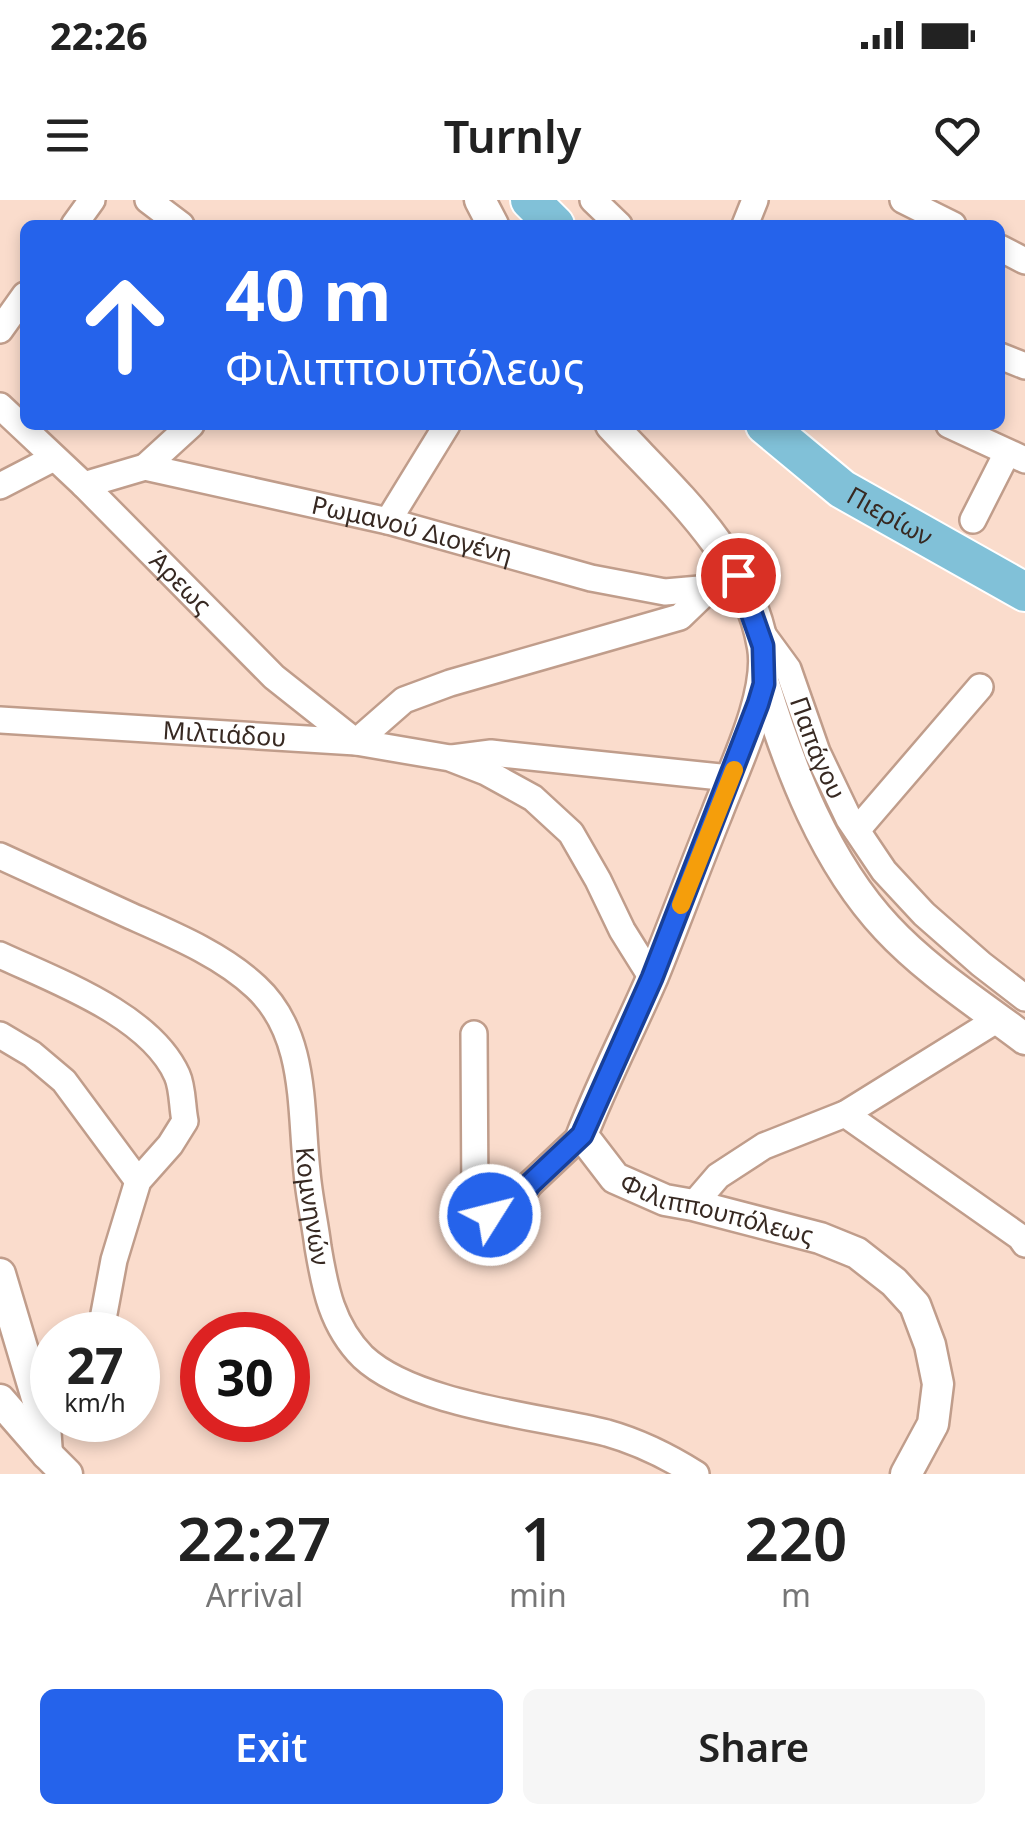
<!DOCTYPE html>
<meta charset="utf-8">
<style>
body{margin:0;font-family:"Noto Sans",sans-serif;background:#f6f6f6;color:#222;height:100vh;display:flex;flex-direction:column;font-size:38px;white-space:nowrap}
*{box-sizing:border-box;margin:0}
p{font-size:32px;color:#767676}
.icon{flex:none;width:55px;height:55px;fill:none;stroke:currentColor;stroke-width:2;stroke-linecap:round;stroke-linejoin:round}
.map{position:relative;height:1274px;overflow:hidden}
.details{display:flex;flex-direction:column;background:#fff;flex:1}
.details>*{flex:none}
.guide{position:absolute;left:20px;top:20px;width:985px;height:210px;border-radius:15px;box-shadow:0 5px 15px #0003;background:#2563eb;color:#fff;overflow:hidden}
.speed{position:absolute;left:30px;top:1112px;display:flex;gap:20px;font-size:50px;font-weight:700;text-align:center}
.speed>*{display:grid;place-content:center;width:130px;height:130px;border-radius:50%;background:#fff;box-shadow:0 5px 15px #0003;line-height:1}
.speed small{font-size:25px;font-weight:400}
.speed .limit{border:15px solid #d22;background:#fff;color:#111}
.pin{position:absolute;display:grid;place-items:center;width:85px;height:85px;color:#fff;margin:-42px;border:5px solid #fff;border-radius:50%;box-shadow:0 2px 10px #0007}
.me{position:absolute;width:110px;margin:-55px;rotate:54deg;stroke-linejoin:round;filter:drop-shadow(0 0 8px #0008)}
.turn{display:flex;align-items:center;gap:35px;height:210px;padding:0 40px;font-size:45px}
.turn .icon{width:130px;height:130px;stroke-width:2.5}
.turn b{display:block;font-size:70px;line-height:85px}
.eta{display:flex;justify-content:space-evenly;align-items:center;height:170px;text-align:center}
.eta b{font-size:60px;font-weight:600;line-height:70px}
.primary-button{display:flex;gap:20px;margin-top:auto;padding:20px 40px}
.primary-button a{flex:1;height:115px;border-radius:15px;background:#2563eb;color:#fff;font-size:40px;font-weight:600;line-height:115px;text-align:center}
.primary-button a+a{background:#f6f6f6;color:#222}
.status{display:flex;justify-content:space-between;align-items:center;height:70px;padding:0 50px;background:#fff;direction:ltr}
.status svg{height:28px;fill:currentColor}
header{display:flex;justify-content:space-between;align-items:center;height:130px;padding:0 40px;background:#fff;font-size:45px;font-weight:600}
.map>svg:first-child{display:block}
</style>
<div class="status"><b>22:26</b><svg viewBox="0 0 49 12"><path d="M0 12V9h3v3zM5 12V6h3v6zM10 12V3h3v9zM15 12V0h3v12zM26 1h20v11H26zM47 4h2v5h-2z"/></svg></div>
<header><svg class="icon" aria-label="menu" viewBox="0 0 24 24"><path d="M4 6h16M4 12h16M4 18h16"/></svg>Turnly<svg class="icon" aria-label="heart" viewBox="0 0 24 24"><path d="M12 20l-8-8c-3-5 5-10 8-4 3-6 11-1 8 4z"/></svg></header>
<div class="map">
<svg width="1025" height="1274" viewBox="0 0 1025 1274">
<rect width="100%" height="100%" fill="#fadccc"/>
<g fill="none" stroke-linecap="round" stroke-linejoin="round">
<defs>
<g id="minor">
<path d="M148,0L181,25"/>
<path d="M593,0L619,25"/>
<path d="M903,0L953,25"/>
<path d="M74,25L92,0"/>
<path d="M745,25L755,0"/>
<path d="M1000,48L1025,61"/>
<path d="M0,130L25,95"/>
<path d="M1000,156L1025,166"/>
<path id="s1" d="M0,206L84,285L274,477L356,542L404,500L450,483L680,417L708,390"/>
<path d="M949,225L1025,260"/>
<path d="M145,267L191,225"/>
<path id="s2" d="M84,285L145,267L388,321L591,378L665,392L711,388"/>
<path d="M0,286L54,258"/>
<path d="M973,320L1007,253"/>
<path d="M388,321L447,225"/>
<path id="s3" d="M758,428L788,469L817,552L849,619L884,671L924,714L981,764L1025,798"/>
<path id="s4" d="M0,520L356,542L450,558L486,572L533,598L571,633L598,680L622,730L652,778"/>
<path d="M452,558L491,553L730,578"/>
<path d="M857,630L980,487"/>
<path id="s5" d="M0,656C44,676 88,696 131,716C174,735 222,755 256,787C307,834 300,909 307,972C309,997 315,1022 318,1047C325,1089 332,1126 363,1157C414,1205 539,1216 607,1233C639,1242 669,1257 696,1274"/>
<path d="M0,755C56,781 150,815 177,875C183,888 182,907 185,921L170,945L138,981L114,1060L100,1135"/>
<path d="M474,834L475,1007L490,1015L511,1010L530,984L582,935"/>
<path d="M0,835L32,854L64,881L138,981"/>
<path d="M845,914L1020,1037L1025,1044"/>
<path d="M693,1005L718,976L764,946L845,914L998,819"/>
</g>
<g id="tertiary">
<path d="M480,0L493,25"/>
<path id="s6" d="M611,225C672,291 747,354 763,447C771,494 734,568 717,613C695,667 675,722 653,776C630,829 603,881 582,935L615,978L665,1000L693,1005L820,1038L857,1053L894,1082L915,1105L930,1145L938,1184L933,1224L906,1274"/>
<path d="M764,484C790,569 825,662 887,728C927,771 979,804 1025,839"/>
<path d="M0,1074L45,1225L47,1254"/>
<path d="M0,1200L47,1254L67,1274"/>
</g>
<g id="primary">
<path d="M530,0L555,25"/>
<path id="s7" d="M765,225L842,289L1025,392"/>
</g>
</defs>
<!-- minor casing -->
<use href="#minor" stroke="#c09d8b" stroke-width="30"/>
<!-- tertiary casing -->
<use href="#tertiary" stroke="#c09d8b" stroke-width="35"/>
<!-- primary casing -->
<use href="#primary" stroke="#fff" stroke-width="42"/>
<!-- minor -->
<use href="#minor" stroke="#fff" stroke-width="25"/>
<!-- tertiary -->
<use href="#tertiary" stroke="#fff" stroke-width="30"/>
<!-- primary -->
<use href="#primary" stroke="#81c1d8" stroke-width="38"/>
</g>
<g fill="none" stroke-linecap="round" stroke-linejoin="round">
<defs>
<path id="route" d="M490,1015L511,1010L530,984L582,935L652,778L758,504L764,484L763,446L738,375"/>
</defs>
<!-- route casing -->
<use href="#route" stroke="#184099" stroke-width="25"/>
<!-- route -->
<use href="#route" stroke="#2563eb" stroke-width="18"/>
<!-- slow -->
<path stroke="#f59e0b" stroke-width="18" d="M681,705L734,570"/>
</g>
<g text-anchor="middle" stroke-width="10" stroke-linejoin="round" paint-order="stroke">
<!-- street labels -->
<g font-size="25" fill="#372922" stroke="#fcede5">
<text dy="9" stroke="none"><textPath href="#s7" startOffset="155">Πιερίων</textPath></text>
<text dy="9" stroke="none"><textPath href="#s2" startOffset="338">Ρωμανού Διογένη</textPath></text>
<text dy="9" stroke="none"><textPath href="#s1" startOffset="252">Άρεως</textPath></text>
<text dy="9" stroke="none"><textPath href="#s4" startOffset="225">Μιλτιάδου</textPath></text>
<text dy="9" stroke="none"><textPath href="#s3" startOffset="135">Παπάγου</textPath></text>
<text dy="9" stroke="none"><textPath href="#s5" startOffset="520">Κομνηνών</textPath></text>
<text dy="9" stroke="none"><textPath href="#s6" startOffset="958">Φιλιππουπόλεως</textPath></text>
</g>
</g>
</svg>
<div class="speed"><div>27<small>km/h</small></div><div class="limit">30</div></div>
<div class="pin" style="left:738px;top:375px;background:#d93025"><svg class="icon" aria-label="arrive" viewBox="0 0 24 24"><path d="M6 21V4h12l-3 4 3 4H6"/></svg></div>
<svg class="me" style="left:490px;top:1015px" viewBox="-20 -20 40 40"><circle r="17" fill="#2563eb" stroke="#fff" stroke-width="3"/><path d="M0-11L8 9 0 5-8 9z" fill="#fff"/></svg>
<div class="guide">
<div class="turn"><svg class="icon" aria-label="ahead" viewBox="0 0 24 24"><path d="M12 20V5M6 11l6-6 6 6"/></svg><div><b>40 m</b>Φιλιππουπόλεως</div></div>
</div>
</div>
<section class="details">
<div class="eta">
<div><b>22:27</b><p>Arrival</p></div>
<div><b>1</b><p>min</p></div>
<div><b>220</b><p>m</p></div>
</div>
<div class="primary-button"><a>Exit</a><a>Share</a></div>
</section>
